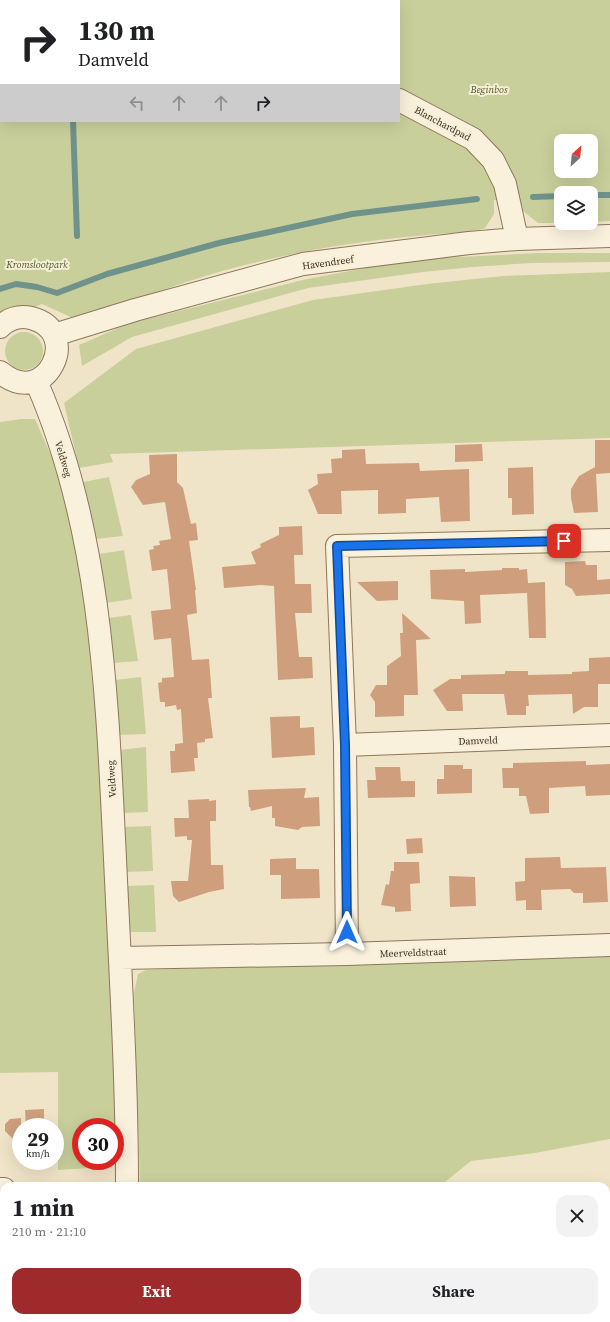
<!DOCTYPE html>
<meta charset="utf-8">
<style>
body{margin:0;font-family:"Source Serif 4",serif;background:#f2f2f2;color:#202124;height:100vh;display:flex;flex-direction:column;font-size:15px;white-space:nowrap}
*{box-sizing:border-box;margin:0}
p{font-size:13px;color:#757577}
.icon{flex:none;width:22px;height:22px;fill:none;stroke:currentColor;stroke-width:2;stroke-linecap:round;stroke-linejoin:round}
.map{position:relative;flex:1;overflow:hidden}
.drawer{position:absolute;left:0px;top:1182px;width:610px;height:140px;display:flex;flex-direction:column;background:#fff;border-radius:12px 12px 0 0;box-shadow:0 4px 16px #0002}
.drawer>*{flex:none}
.guide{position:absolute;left:0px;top:0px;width:400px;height:122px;box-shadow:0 4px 16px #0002;background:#fff;color:#202124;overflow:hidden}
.needle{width:26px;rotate:27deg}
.buttons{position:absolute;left:554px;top:134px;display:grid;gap:8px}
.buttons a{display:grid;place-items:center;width:44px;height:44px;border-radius:8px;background:#fff;box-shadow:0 4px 16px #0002;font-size:20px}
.speed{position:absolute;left:12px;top:1118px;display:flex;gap:8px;font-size:20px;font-weight:700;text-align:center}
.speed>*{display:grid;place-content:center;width:52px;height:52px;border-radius:50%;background:#fff;box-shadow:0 4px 16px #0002;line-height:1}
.speed small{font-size:10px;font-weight:400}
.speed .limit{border:6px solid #d22;background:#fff;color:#111}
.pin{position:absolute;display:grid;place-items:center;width:34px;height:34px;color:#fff;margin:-17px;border-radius:8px;box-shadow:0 2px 6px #0006}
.me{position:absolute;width:44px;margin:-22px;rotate:0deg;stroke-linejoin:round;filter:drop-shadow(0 0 3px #0008)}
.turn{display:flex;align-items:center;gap:14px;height:84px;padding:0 12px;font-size:18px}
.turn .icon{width:52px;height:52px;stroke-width:2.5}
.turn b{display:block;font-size:28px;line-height:34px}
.lanes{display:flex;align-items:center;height:38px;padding:0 12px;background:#0003;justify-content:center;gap:20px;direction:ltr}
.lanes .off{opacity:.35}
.round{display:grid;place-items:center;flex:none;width:42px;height:42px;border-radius:12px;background:#f2f2f2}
.overview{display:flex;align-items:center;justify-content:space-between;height:68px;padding:0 12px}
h1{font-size:24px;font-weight:700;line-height:30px}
.action{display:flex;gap:8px;margin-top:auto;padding:8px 12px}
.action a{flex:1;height:46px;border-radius:12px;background:#9e2a2b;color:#fff;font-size:16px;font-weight:700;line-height:46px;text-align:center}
.action a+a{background:#f2f2f2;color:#202124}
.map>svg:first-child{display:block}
</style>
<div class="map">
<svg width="610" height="1322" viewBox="0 0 610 1322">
<rect width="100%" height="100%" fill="#f0e4c8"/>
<!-- green -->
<path fill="#c9cf9b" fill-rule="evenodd" d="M0,0H610V221L591,222V193H561V223H538L523,211L518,199L494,200V214L485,228L471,232C389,236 306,248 226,270C175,284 126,304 75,319L42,304L0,321ZM1,1H399V121H1ZM561,141H591V171H561Z
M537,253H610V262L531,263L473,267L423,272L308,288L132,337L82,366L79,345L127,324L307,279L371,267L439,258Z
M610,272V438L110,454L113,462L79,468L64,403L136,349L313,300L427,284L503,276Z
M5 351a19 19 0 1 1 38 0a19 19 0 1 1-38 0Z
M21,419H35L57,469L71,518L86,595L92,680L100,742L120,1157L115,1160V1127H81V1161H113L104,1167L58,1170V1072L0,1073V422Z
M109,477L123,536L96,539L83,482Z
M124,550L132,599L106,603L100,554Z
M131,615L138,661L113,663L108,618Z
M141,677L146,734L119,735L115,680Z
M146,747L148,812L122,813L119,750Z
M151,826L153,871L126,872L124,827Z
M154,885L156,932H129L127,886Z
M610,952V1139L535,1153L471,1161L440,1186H140L134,993L138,974L146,970Z
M146,1318H445V1319L443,1322H147Z"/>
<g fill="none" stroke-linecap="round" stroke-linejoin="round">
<!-- stream -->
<path stroke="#6f938a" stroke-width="6" d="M69,0V1
M73,121L77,236
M591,195H610
M533,197L561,196
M0,289L16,284L37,287L57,293L107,274L219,243L352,214L477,199"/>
</g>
<!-- building -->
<path fill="#cf9f7d" d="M595,440H610V473L596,474L598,512L574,513L571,498V489L579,476L595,467Z
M482,444L483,461L455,462V445Z
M365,449L366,464L419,463L420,471L469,469L470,521L441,522L439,497L406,499V513L378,514V490L341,491L342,514H318L308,490L318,484L317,474L332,473L331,459L342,458V450Z
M177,454V482L183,488L191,524L196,523L198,540L189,541L196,590H195L197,613L187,615L192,660L209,659L212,698H208L213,738L205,739V742L197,743L198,758H194L195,771L171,773L170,751H175V744L183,743L181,709L177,710L176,705L165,707V702H160L158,683L162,682V678L174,677L171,638L154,640L151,611L171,609L167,569L152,571L149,550L154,549L153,546L160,545L159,541L171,539L165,502L143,505L131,487L136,480L150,474L149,455Z
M533,467L534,514L512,515V498H508V468Z
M302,526L303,555H294L295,584H311L312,613H295L299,657H312L313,678L278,680L274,586L261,585L224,588L222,567L256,564L251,552L261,547L260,544L279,535V527Z
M585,561L586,565H597V580L610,579V594L576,596L572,589L565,585V562Z
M502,568H519V570L527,569L528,583L545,582L546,638H529L527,593L480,595L481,623L465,624L464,601L431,599L430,570L465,569V572L502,570Z
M398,581V600L377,601L357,582Z
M402,613L431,639L416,640L418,695H404V716L375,717V702L370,695L376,685H387V666L401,656L400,633H403Z
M610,657V684H598V707H584L573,714L572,694L528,695L529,706H526V715H507L504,694H462L463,711H447L433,690L450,679H461V675L505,674V671H528V675L572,674V672L589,671V658Z
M300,716V728L314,727L315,755L272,758L270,717Z
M586,761V765L610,764V795L586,796L585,786L549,788V813L530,814L526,796H519V788H503L502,768H513V763Z
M444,765H463V769H472V793L437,794V779H444Z
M375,767H400L401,781H415V797L368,798L367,780H376Z
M306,788L304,798L319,797L320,826L302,827L298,830L275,826V818H272V806L251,811L250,807H249L248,790Z
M209,799V801L216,800V821H210L211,865H223L224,889L209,892L179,902L173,896L171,881H188L192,840H187V836L175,837L174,818H189L188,800Z
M422,838L423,853L407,854L406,839Z
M560,857L561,868L606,867L608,902L583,903V893H574L570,889L541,890L542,910H526V900L516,901L515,882L525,881V858Z
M296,858V869H319L320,898L281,899V875H270V859Z
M394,862H419L420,883L410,884L411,911L395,912V907L381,905L386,884L389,885L391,871H394Z
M449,876L475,877L476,906L450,907Z
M44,1109V1127H26L25,1110Z
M21,1118V1147L5,1131V1124L10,1119Z"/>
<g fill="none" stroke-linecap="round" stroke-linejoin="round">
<defs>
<path id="minor" d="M187,0L189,1
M399,100L473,139L493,160L505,184L517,239
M0,327C8,319 19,315 31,318C84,331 46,411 0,372
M54,335L135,310L303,264L469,243L517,239L610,236
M36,381C102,531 107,697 115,859C120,967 127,1077 127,1186
M345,745L610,735
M347,954L345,745L337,546L610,540
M120,958L347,954L610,945
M0,1189H4
M606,1273L610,1272
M129,1318L130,1322
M520,1322L524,1318"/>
</defs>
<!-- minor casing -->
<use href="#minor" stroke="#8d765c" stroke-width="24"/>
<!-- minor -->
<use href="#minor" stroke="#faf1dc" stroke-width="22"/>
</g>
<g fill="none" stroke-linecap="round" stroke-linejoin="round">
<defs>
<path id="route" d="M347,932L345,745L337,546L564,541"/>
</defs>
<!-- route casing -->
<use href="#route" stroke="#114b97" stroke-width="10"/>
<!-- route -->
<use href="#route" stroke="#1a73e8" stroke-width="7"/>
</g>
<g text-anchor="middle" stroke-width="4" stroke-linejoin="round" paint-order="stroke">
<!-- park labels -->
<g font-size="10" font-style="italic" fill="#4d5a26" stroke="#f7eed8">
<text x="489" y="93">Beginbos</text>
<text x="37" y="268">Kromslootpark</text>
</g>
<!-- street labels -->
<g font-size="10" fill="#3d2e20" stroke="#f7eed8">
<text transform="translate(443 123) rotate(28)" y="4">Blanchardpad</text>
<text transform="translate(328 262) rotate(-8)" y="4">Havendreef</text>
<text transform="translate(64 459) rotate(73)" y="4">Veldweg</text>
<text transform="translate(478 740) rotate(-2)" y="4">Damveld</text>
<text transform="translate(111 779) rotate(-93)" y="4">Veldweg</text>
<text transform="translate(413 952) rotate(-2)" y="4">Meerveldstraat</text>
</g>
</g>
</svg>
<div class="buttons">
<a><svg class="needle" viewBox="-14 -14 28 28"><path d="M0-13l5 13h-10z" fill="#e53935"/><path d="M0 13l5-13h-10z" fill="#757577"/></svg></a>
<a><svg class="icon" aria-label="layers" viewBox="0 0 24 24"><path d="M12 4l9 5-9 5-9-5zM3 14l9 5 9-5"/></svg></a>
</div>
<div class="speed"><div>29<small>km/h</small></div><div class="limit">30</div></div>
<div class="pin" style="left:564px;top:541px;background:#d93025"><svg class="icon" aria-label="arrive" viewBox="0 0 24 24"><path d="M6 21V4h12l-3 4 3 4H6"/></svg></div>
<svg class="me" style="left:347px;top:932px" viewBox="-20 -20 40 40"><path d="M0-17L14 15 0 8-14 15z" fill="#1a73e8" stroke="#fff" stroke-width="4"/></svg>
<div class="guide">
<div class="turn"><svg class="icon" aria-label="right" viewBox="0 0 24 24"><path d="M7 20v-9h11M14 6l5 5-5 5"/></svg><div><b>130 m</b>Damveld</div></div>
<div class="lanes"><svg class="icon off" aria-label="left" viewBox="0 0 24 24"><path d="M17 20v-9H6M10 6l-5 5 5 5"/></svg><svg class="icon off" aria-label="ahead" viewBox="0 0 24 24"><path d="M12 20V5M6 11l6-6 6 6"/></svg><svg class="icon off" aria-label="ahead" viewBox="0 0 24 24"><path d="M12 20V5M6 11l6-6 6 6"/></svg><svg class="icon" aria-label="right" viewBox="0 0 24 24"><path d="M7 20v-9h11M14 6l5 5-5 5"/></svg></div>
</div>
<section class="drawer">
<div class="overview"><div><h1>1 min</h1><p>210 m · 21:10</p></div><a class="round"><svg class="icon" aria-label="close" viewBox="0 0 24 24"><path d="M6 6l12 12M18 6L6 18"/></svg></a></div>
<div class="action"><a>Exit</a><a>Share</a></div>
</section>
</div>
